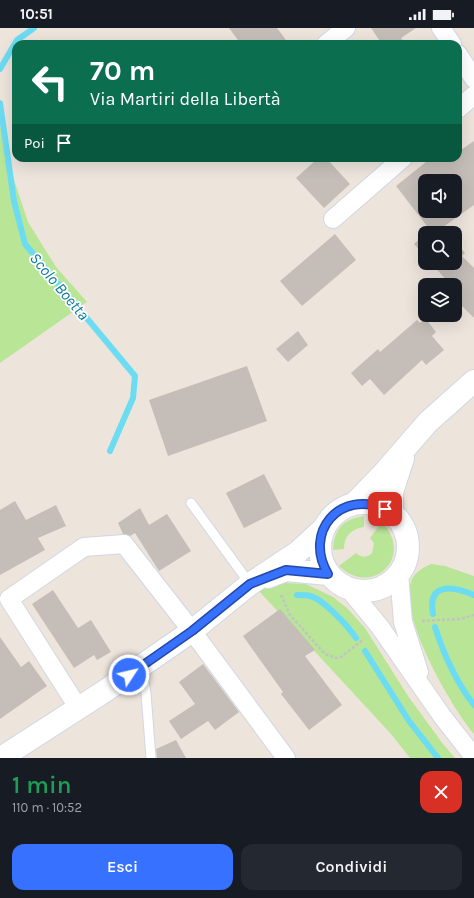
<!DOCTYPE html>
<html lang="it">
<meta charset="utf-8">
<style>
body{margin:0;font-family:Karla,sans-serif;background:#242831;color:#f1f3f6;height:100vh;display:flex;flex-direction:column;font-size:15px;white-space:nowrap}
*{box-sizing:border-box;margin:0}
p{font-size:13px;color:#9ea1a6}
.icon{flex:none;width:22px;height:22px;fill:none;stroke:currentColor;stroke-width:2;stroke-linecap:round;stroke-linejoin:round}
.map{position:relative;height:730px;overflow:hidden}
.drawer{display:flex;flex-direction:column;background:#171b24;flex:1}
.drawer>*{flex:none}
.guide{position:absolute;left:12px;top:12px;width:450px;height:122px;border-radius:12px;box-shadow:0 4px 16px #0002;background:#0b6e4f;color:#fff;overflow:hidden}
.fabs{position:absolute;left:418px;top:146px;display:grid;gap:8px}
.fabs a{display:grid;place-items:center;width:44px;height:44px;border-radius:8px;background:#171b24;box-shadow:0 4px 16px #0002;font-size:20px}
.pin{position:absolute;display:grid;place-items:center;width:34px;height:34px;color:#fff;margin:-17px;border-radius:8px;box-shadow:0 2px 6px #0006}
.me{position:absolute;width:44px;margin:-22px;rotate:55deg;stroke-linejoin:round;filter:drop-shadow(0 0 3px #0008)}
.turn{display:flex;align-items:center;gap:14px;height:84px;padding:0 12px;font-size:18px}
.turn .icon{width:52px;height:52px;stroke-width:2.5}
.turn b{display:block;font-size:28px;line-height:34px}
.then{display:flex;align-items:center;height:38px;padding:0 12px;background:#0003;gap:8px;font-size:15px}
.round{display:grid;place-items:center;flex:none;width:42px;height:42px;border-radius:12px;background:#242831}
.head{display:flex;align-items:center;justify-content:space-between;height:68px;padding:0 12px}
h1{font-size:24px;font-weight:600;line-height:30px;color:#1e9e55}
.primary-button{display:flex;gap:8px;margin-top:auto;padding:8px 12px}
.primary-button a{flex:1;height:46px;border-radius:12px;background:#3771ff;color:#fff;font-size:16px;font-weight:600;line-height:46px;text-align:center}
.primary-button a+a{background:#242831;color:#f1f3f6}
.status{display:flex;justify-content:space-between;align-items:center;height:28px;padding:0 20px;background:#171b24;direction:ltr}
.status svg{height:11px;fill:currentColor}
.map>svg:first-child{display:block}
</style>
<div class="status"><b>10:51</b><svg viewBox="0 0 49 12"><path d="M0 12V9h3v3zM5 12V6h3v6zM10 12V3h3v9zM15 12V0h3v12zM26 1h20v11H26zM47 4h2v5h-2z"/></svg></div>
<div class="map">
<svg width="474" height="730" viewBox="0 0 474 730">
<rect width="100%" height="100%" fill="#ede4dc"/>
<!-- green -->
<path fill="#b9e597" d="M0,96L8,134L28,194L56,239L87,274L0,335Z
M364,488V499C351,501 344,508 344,521L333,522C334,501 343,491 364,488Z
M382,494C415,529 372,570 339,538L356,525C361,530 367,530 372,525L374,515L370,510Z
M431,536L445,538L474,548V706C451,678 399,589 411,554C414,544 423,540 431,536Z
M285,555L306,556L333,569L347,580L365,600L408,668L443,716L455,730H410L391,706L258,562L274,557Z"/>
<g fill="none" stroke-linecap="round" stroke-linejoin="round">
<!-- stream -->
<path stroke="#6cdcf2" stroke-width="6" d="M0,41L17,12L34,0
M0,75L14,173L25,216L135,348L133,370L110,423
M297,567C301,567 306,567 310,568C323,571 348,598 356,610
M433,586C427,554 453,558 474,567
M435,599C444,627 456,654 474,677
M365,623L409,693L438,730"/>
</g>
<!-- building -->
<path fill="#c5beb8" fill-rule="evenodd" d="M229,0H277L289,16H241Z
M371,0H416L401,10L405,16H382Z
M474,113V177L443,199L448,205H426L430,202L396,158L431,130H458V124ZM425,153H455V183H425Z
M318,130H326L350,156L324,180L296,150Z
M335,206L356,232L302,278L280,253Z
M425,206V228L414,216Z
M455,213L465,225L462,228L474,240V290L455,271V257H451L431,235H455Z
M425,290L436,304L432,308L444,322L426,337L422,332L384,367L370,351L362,358L351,345L378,321L380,324L417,292L420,295Z
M298,303L308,317L288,334L276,321Z
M247,338L267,393L168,428L149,372Z
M264,446L282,481L244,500L226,465Z
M15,473L26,492L56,477L66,498L38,510L45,522L0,547V482Z
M140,480L149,497L167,486L191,523L159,543L135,505L130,508L123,506L118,495Z
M53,562L78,600L91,592L111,624L97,632L94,627L74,640L32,576Z
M280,581L315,622L305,628L342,677L309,702L281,666L283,664L243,608Z
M0,609L21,639L29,633L47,658L0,691Z
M203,636L239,684L215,702L208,693L181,711L169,693L195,676L179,654Z
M176,712L186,730H157L156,721Z"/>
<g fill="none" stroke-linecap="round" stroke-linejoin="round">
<defs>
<path id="service" d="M191,475L250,556
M141,639L146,665L151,730"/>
<path id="minor" d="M441,0L452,16
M326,16L346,0
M458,26L474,51
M458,81L474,67
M333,191L403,130
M399,545L403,594L419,644
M348,560L380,599L442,688L474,729
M79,681L9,571L84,519L124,516L192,603L286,730"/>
<path id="tertiary" d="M320 519a44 44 0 1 1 88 0a44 44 0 1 1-88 0Z
M354,476L382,447L428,394L474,353
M392,485V464L403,430
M268,549L286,542L328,546
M1,730L105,663L192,603L250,556L298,524L324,500"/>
</defs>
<!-- service casing -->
<use href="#service" stroke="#d1d7e4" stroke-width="11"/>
<!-- minor casing -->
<use href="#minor" stroke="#d1d7e4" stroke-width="20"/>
<!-- tertiary casing -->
<use href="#tertiary" stroke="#d1d7e4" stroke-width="24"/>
<!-- path -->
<path stroke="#c3c3c3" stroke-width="2.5" stroke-dasharray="3 2" stroke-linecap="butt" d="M281,567L290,587L325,626L336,630L341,629L364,611
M422,593L460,591L474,587"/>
<!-- service -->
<use href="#service" stroke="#fff" stroke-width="9"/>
<!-- minor -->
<use href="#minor" stroke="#fff" stroke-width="18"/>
<!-- tertiary -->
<use href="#tertiary" stroke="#fff" stroke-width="22"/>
</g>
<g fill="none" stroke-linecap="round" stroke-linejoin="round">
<defs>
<path id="route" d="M129,647L192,603L250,556L286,542L328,546C303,504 340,461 385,481"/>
</defs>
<!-- route casing -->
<use href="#route" stroke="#2449a6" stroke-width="10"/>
<!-- route -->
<use href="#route" stroke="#3771ff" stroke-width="7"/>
</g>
<g text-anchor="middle" stroke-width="3.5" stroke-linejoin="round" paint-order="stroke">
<!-- water labels -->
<g font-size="16" font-style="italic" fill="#097b9f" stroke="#fff">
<text transform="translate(60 258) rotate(50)" y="6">Scolo Boetta</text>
</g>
</g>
</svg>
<div class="fabs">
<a><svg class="icon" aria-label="sound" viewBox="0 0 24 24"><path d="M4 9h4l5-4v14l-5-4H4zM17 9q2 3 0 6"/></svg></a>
<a><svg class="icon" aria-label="search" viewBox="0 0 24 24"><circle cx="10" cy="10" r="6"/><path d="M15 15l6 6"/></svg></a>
<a><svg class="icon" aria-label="layers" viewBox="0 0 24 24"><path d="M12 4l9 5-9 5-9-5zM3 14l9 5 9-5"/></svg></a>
</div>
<div class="pin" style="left:385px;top:481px;background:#d93025"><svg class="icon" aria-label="arrive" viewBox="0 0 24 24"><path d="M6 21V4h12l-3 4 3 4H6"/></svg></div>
<svg class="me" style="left:129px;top:647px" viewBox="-20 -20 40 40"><circle r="17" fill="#3771ff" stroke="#fff" stroke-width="3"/><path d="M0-11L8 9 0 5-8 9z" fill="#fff"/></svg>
<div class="guide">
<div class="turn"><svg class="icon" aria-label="left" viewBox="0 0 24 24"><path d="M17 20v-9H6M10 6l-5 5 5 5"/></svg><div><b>70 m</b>Via Martiri della Libertà</div></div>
<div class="then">Poi<svg class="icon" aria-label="arrive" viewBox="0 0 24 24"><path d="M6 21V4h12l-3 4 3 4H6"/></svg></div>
</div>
</div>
<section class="drawer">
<div class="head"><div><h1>1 min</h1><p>110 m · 10:52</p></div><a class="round" style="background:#d93025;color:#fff"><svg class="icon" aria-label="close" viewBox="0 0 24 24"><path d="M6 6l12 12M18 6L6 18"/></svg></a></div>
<div class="primary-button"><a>Esci</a><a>Condividi</a></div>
</section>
